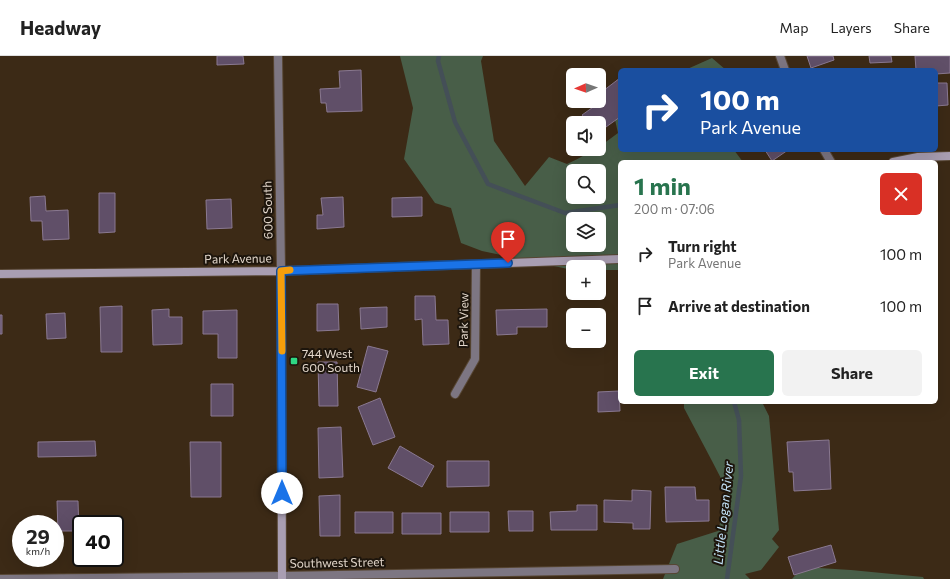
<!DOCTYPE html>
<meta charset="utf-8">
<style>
body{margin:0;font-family:Commissioner,sans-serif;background:#f2f2f2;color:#222;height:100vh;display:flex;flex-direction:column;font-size:15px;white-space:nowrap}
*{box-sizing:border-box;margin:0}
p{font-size:13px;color:#767676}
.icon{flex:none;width:22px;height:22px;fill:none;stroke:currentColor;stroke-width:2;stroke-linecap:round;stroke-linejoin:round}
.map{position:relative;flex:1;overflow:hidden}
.panel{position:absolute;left:618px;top:104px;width:320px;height:244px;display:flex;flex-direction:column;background:#fff;border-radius:6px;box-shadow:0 4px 16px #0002}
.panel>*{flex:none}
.guide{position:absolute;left:618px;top:12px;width:320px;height:84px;border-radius:6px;box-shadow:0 4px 16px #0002;background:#1a4fa0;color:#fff;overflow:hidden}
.needle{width:26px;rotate:268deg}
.controls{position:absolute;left:566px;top:12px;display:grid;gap:8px}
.controls a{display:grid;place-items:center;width:40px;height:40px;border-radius:6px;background:#fff;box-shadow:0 4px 16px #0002;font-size:20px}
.speed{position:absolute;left:12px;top:459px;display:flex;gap:8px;font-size:20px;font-weight:700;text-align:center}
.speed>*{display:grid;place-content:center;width:52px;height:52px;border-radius:50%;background:#fff;box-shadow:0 4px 16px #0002;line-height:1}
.speed small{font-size:10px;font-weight:400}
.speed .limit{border:2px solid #111;border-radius:6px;background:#fff;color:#111}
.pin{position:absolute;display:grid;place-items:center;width:34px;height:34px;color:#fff;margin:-41px -17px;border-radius:50% 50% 50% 0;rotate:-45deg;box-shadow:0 0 4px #0007}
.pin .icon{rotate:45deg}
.me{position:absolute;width:44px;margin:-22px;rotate:0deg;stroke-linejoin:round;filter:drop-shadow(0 0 3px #0008)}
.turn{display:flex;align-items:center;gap:14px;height:84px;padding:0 16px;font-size:18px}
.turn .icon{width:52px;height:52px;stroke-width:2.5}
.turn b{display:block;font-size:28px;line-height:34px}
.round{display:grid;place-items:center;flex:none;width:42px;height:42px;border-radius:6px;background:#f2f2f2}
.headline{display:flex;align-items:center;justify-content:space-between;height:68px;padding:0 16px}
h1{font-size:24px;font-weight:700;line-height:30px;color:#28744e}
.button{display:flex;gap:8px;margin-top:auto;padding:8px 16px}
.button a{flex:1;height:46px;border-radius:6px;background:#28744e;color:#fff;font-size:16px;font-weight:700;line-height:46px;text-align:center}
.button a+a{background:#f2f2f2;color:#222}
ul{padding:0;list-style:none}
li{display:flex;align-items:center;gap:12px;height:52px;padding:0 16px}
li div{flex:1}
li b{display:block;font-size:15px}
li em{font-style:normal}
header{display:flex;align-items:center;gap:24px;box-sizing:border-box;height:56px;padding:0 20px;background:#fff;border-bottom:1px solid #e0e0e0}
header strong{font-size:19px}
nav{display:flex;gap:22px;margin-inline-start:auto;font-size:14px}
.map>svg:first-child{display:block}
</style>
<header>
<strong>Headway</strong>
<nav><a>Map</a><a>Layers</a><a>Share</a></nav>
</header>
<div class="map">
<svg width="950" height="523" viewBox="0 0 950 523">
<rect width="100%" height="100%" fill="#3c2a16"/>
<!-- green -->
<path fill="#485e48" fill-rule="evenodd" d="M400,0H483L481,5L494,85L525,130L549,101L567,108C575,105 592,94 599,93V91L618,77L613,55L620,51V94H734L743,106H620V213L619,214H599V211H573V214L482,195L461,187L451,152L435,147L404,103L413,52ZM573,115H599V141H573ZM573,163H599V189H573Z
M712,2L726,14H685Z
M684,346H762L769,360L779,474L772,483L779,491L761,514L745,518L750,523H663L677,488L718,475L728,436L712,405L684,352Z
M803,511L851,514L923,521L924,523H792Z"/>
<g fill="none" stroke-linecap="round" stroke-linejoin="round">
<!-- stream -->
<path stroke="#444f57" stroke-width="4.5" d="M439,0L438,5L455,66L488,128L565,157L620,149
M727,523L741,420L739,364L734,346"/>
</g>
<!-- building -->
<path fill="#604f68" stroke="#8a7991" d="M217,0H243L244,8L217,9Z
M807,0H833L834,4L811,12Z
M869,0H891L892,6L870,7Z
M915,0H950V17L936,18V14H916Z
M361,14L362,55L327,56L326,47H321L320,33L340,32L339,15Z
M620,22V61L599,76V67H589L582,59L596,49L593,45H599V38Z
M936,27H947L948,49L936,50Z
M765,94H788L772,105Z
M99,137H115V176L99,177Z
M45,140L46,155L68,154L69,183L43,184L42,165H31L30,141Z
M343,141L344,171L317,173V159H323L321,142Z
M422,141V160L392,161V142Z
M231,143L232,172L207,173L206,144Z
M415,240H435L436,264H448L449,288L423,289L422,263L415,264Z
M317,248H338L339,274L317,275Z
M122,250V296H101L100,251Z
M387,251V271L361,273L360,252Z
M169,253V261H182V288L153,289L152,254Z
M547,253V271H517V278L497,279L496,254Z
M237,254V302H218V278H203V255Z
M65,257L66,282L47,283L46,258Z
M0,259H2V278H0Z
M368,290L388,295L376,336L357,331Z
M318,306H337L338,350H319Z
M211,328H233V360H211Z
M619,335L620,355L598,356V336Z
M380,342L395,381L373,389L358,351Z
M341,371L343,421L319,422L318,372Z
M829,384L831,433L794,435L793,416H789L787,386Z
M95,385L96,400L38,401V386Z
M190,386H221V441H191Z
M400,390L434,410L422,431L388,412Z
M447,405H489V430L447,431Z
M665,431H695L696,444H709V465L666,466Z
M632,434L651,435L650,473H633V467L604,466V444L632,445Z
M340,439V480H320L319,440Z
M57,445H78L79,475H58Z
M577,449H597V474H551L550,456L577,455Z
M508,455H533V475H509Z
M355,456H393V477H355Z
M450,456H489V476H450Z
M402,457H441V478H402Z
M831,489L836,506L794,519L788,501Z"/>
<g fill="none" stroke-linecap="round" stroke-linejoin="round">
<defs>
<path id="street" d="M278,0L281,215
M780,0L785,14
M824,94L831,106
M455,338L475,303L476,209
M0,523L282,520L675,513"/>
<path id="secondary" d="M893,106L918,101L950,100
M281,215L282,523
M0,218L281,215L620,203"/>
</defs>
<!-- street casing -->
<use href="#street" stroke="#574633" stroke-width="10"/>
<!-- secondary casing -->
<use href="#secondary" stroke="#574633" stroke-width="10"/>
<!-- street -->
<use href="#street" stroke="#7d7682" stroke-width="8"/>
<!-- secondary -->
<use href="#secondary" stroke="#a99eb2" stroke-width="8"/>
</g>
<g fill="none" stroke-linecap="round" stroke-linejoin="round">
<defs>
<path id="route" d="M282,437L281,215L508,207"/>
</defs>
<!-- route casing -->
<use href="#route" stroke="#114b97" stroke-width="10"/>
<!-- route -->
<use href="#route" stroke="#1a73e8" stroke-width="7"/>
<!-- slow -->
<path stroke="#f59e0b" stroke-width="7" d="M282,295L281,215L290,214"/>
</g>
<!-- markers -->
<rect fill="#2fd883" stroke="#1d150c" stroke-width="1.5" x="290" y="301" width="8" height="8" rx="2"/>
<g text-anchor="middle" stroke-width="4" stroke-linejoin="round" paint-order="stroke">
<!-- street labels -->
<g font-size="12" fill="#e3d7cb" stroke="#1d150c">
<text transform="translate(268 154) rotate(-91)" y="4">600 South</text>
<text transform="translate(238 203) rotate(-1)" y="4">Park Avenue</text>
<text transform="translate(464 264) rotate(-89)" y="4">Park View</text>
<text transform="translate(337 507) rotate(-1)" y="4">Southwest Street</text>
</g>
<!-- poi labels -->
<g font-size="12" fill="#e3d7cb" stroke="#1d150c" text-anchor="start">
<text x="302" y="302">744 West<tspan x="302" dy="14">600 South</tspan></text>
</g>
<!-- water labels -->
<g font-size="13" font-style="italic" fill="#c5e5fb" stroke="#1d150c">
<text transform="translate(723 457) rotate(-84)" y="5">Little Logan River</text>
</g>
</g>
</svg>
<div class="controls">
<a><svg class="needle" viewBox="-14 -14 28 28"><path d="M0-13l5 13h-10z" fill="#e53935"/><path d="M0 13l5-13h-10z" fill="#767676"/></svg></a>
<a><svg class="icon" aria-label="sound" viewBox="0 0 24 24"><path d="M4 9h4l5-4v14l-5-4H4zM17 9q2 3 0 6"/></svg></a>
<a><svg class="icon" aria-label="search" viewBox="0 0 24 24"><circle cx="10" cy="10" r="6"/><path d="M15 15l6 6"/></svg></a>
<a><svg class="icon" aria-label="layers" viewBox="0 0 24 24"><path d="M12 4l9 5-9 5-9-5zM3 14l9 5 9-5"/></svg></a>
<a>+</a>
<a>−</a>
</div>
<div class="speed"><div>29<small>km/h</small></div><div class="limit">40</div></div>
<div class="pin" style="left:508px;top:207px;background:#d93025"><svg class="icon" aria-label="arrive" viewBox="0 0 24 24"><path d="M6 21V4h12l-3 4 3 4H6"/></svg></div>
<svg class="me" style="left:282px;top:437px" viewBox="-20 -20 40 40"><circle r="19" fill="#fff"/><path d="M0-13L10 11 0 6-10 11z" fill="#1a73e8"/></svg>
<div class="guide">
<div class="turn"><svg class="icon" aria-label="right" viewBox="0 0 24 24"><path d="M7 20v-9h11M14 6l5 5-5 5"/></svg><div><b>100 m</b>Park Avenue</div></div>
</div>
<section class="panel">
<div class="headline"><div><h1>1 min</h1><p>200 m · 07:06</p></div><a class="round" style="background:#d93025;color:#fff"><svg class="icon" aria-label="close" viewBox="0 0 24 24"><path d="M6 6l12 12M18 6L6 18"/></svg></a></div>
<ul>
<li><svg class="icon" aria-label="right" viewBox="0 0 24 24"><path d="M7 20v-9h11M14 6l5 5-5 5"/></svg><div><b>Turn right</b><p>Park Avenue</p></div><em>100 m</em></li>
<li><svg class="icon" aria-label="arrive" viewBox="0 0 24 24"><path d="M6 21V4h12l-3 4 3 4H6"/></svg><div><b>Arrive at destination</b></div><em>100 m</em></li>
</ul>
<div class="button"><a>Exit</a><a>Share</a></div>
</section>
</div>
